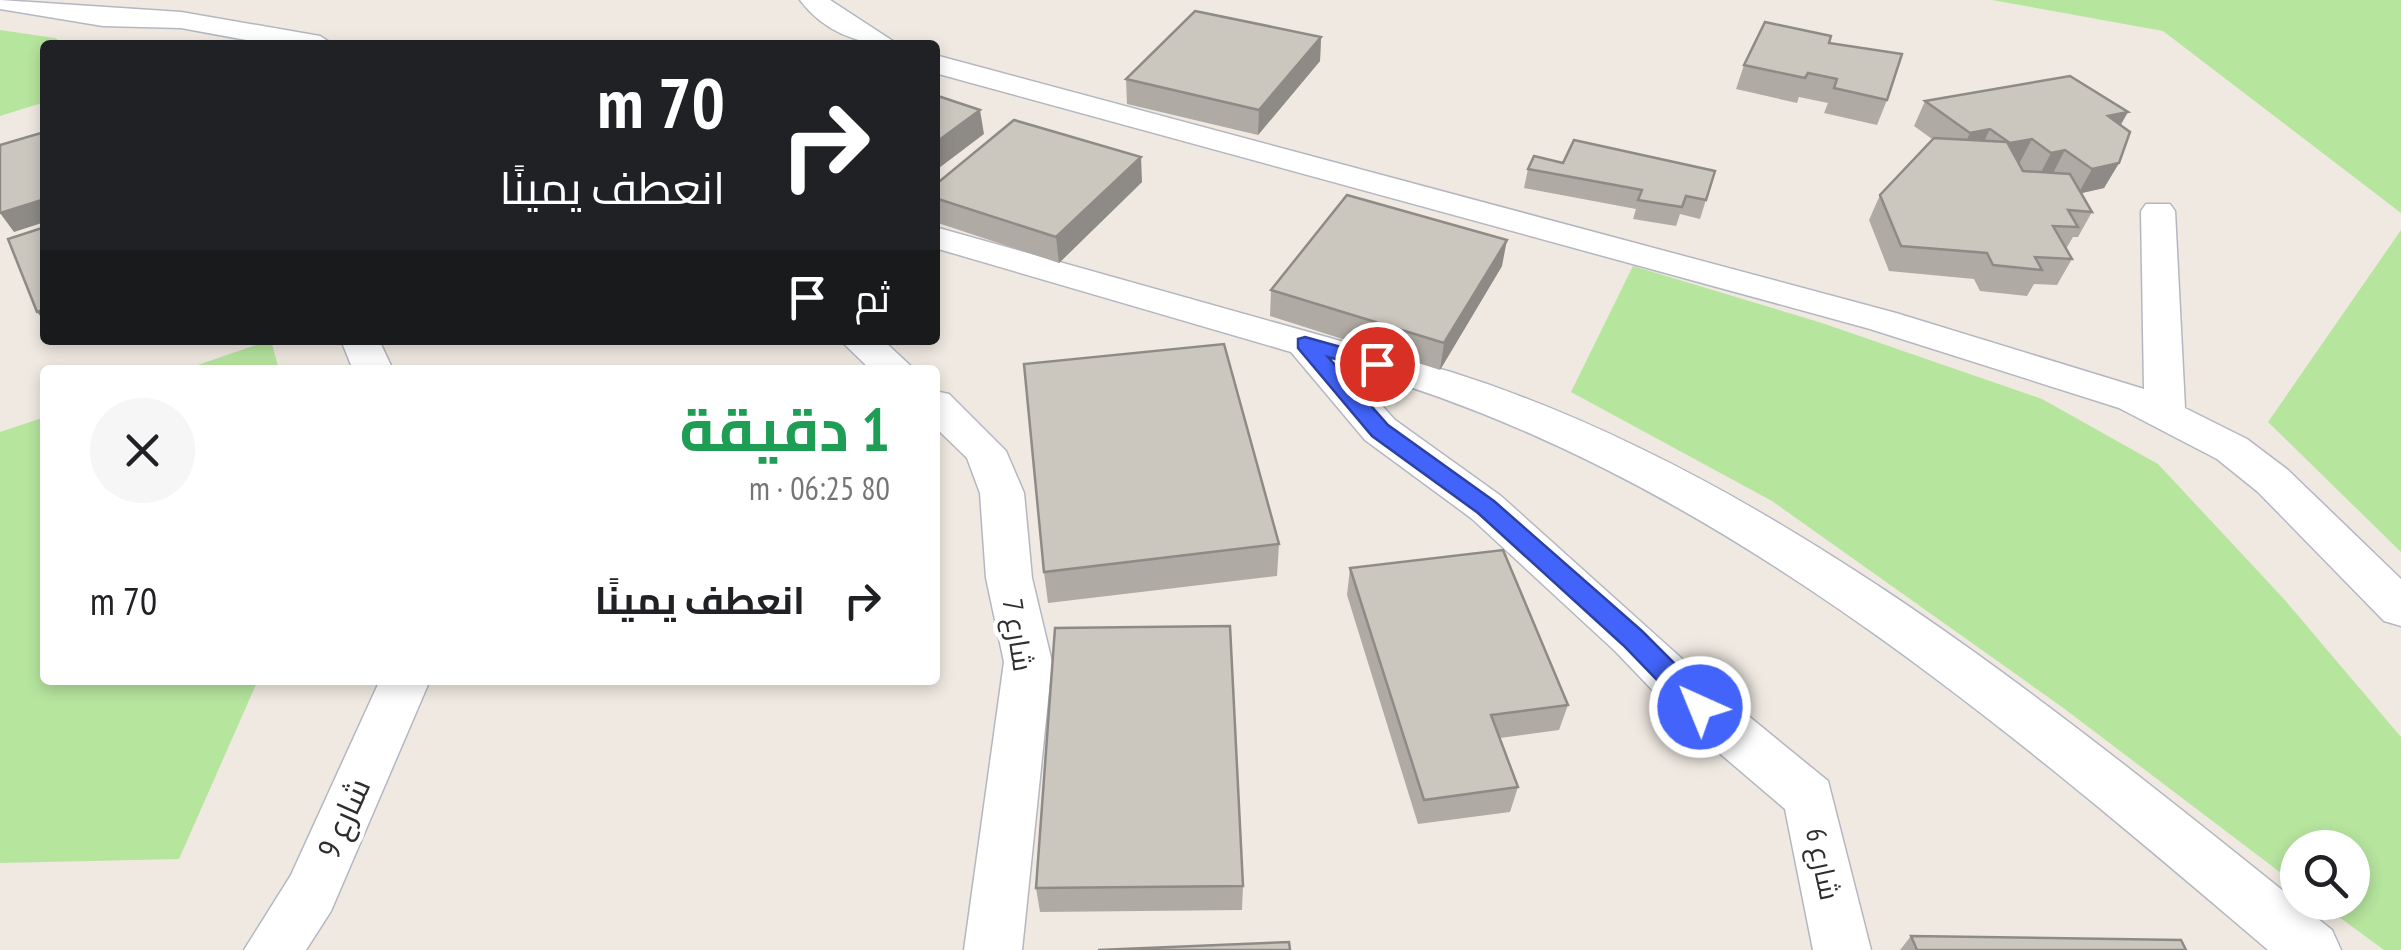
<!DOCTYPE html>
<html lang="ar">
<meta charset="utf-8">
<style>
body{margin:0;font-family:"PT Sans Narrow",Cairo,sans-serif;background:#f6f6f6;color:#202124;direction:rtl;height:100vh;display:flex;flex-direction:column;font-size:38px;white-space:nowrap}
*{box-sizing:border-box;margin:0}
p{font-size:32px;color:#757577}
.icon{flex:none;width:55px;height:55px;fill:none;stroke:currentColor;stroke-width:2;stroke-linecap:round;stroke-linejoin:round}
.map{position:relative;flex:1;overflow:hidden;direction:ltr}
.details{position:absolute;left:40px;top:365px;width:900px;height:320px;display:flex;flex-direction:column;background:#fff;border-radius:10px;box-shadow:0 5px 15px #0003;direction:rtl}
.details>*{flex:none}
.banner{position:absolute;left:40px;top:40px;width:900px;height:305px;border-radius:10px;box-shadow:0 5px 15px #0003;direction:rtl;background:#202124;color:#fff;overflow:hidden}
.tools{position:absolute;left:2280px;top:830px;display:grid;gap:20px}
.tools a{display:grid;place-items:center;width:90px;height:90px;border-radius:50%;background:#fff;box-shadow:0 5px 15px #0003;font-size:50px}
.pin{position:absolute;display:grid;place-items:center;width:85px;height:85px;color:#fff;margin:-42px;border:5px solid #fff;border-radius:50%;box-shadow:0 2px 10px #0007}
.me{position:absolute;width:110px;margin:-55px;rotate:316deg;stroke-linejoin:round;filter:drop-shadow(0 0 8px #0008)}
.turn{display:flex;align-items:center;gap:35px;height:210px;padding:0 50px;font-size:45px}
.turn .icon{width:130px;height:130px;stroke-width:2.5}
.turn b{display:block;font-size:70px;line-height:85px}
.then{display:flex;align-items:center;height:95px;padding:0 50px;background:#0003;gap:20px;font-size:38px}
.round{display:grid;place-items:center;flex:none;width:105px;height:105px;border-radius:52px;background:#f6f6f6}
.headline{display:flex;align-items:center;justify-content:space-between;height:170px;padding:0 50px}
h1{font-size:60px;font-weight:700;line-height:75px;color:#1e9e55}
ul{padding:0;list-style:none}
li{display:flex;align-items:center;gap:30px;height:130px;padding:0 50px}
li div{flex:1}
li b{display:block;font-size:38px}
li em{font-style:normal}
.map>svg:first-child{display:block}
</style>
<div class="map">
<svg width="2401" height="950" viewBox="0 0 2401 950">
<rect width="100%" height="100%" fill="#efe9e1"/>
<!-- green -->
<path fill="#b6e59e" d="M1992,0H2401V213L2163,31Z
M0,30L55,38L66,45H45V102L0,116Z
M2401,230V552L2268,422Z
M1633,266L1822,323L2042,399L2158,464L2283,598L2401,737V950H2384L2320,903L2352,902V848H2298L2297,885L2062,707L1772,501L1571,392Z
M271,340L279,370H183Z
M45,417V680H258L179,859L0,863V432Z"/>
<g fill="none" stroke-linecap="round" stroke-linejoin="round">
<defs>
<path id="minor" d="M0,0L181,12L320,36L334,45H273L181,28L103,26L0,9Z
M800,0H830L899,45C860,45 825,33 800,0Z
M935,55L1896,313L2144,389L2141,211L2146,204H2170L2175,211L2185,408L2247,439L2288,470L2401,579V626L2384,621L2258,492L2217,459L2119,408L1870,329L935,73Z
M935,227L1451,372C1779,476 2068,719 2332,930L2341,950H2268C1993,716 1703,467 1348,368L1395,420L1501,496L1719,692L1828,781L1871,950H1813L1785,809L1683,722L1615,651L1471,518L1365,440L1291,352L935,248Z
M341,340H379L393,370H353Z
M840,340H883L915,370H871Z
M935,391L949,394L1006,451L1024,493L1032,578L1052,662L1022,950H964L1004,662L986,578L980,493L967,458L935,427Z
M380,680H430L331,911L306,950H244L291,875Z"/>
</defs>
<!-- minor casing -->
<use href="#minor" stroke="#b4b7c1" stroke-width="3"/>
<!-- minor -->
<use href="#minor" fill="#fff" fill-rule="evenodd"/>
</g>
<!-- wall -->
<path fill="#afaba4" d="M1321,37L1320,61L1258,135L1127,104L1126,79Z
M1829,43L1887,100L1877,125L1824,113L1828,103L1799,97L1797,103L1736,89L1744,65Z
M1925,101L2121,125L2119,163L2104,188L2081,193L2092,212L2078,237H2073L2066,249L2072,259L2057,285L2034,284L2027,296L1980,291L1974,279L1889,271L1869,220L1880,195L1932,139L1914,126Z
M1563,163L1715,171L1700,219L1680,214L1676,226L1633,219L1636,209L1524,188L1528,169Z
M1142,182L1059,263L935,222V185Z
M1502,266L1440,370L1270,316L1271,290Z
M1279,544L1277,576L1048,603L1044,572Z
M1350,568L1568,705L1559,730L1500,738L1518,787L1510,812L1418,824L1347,595Z
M1243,886L1242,910L1040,912L1036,888Z
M1911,936L2186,950H1900Z"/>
<!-- shaded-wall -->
<path fill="#8e8b86" d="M1321,37L1320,61L1258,135L1259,110Z
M980,110L984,134L935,171V143Z
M2128,112L2114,137L2108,116Z
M1990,129L1978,154L1958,158L1970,133Z
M2032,139L2019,164L1998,168L2010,143Z
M2065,150L2052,175L2038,178L2051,153Z
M1141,157L1142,182L1059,263L1056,237Z
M2119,163L2104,188L2078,194L2092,169Z
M45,199V222L14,232L0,213Z
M1507,240L1502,266L1440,370L1444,343Z
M45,309V322L37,312Z"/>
<!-- building -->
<path fill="#cbc7bf" stroke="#8e8b86" stroke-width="2.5" d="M1195,11L1321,37L1259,110L1126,79Z
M1765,22L1831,36L1829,43L1902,54L1887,100L1834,88L1837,79L1808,73L1805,78L1744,65Z
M2070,76L2128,112L2108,116L2130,132L2119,163L2092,169L2065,150L2051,153L2032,139L2010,143L1990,129L1970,133L1925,101Z
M935,95L980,110L935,143Z
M1014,120L1141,157L1056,237L935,198V185Z
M41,133L45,141V199L0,213V145Z
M1934,138L2007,142L2023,171L2070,174L2092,212L2068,210L2078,227L2053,226L2072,259L2035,257L2042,270L1993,265L1987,253L1901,246L1880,195Z
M1574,140L1715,171L1706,200L1686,196L1682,207L1638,200L1642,190L1528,169L1534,156L1563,163Z
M1347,195L1507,240L1444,343L1271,290Z
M45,227V309L37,312L8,239Z
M1224,344L1279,544L1044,572L1024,364Z
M1503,550L1568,705L1491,715L1518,787L1424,800L1350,568Z
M1230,626L1243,886L1036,888L1055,628Z
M1911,936L2181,940L2186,950H1917Z
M1289,942L1290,950H1098Z"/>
<!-- route -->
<path fill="#4264fb" stroke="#2b41a3" stroke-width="2.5" d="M1305,337L1384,359V369L1377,370L1328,357L1388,425L1494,501L1642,631L1710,699L1714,707L1710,715H1691L1623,645L1478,513L1372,436L1298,348V339Z"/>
<g text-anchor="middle" stroke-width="9" stroke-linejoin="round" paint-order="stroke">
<!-- street labels -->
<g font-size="28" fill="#2e2e2e" stroke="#fff">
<text transform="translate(1018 635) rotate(81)" y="10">شارع 7</text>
<text transform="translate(1823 864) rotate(78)" y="10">شارع 6</text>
</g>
<!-- near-street labels -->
<g font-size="32" fill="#2e2e2e" stroke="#fff">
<text transform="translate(344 818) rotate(-66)" y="11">شارع 9</text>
</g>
</g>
</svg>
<div class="tools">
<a><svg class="icon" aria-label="search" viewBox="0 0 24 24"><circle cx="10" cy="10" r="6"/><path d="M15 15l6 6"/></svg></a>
</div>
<div class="pin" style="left:1377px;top:364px;background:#d93025"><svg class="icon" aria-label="arrive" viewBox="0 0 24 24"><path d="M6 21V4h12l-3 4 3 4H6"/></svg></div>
<svg class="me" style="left:1700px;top:707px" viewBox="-20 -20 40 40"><circle r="17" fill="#4264fb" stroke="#fff" stroke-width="3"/><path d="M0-11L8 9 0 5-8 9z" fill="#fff"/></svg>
<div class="banner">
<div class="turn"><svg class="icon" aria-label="right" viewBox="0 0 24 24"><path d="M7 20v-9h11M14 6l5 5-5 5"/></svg><div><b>70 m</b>انعطف يمينًا</div></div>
<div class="then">ثم<svg class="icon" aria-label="arrive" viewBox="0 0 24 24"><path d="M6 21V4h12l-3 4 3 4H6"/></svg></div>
</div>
<section class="details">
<div class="headline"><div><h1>1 دقيقة</h1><p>80 m · 06:25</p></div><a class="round"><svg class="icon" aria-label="close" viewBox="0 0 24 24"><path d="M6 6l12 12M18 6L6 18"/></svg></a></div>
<ul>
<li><svg class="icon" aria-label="right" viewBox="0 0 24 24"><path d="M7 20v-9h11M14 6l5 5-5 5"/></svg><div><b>انعطف يمينًا</b></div><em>70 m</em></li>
</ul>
</section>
</div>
